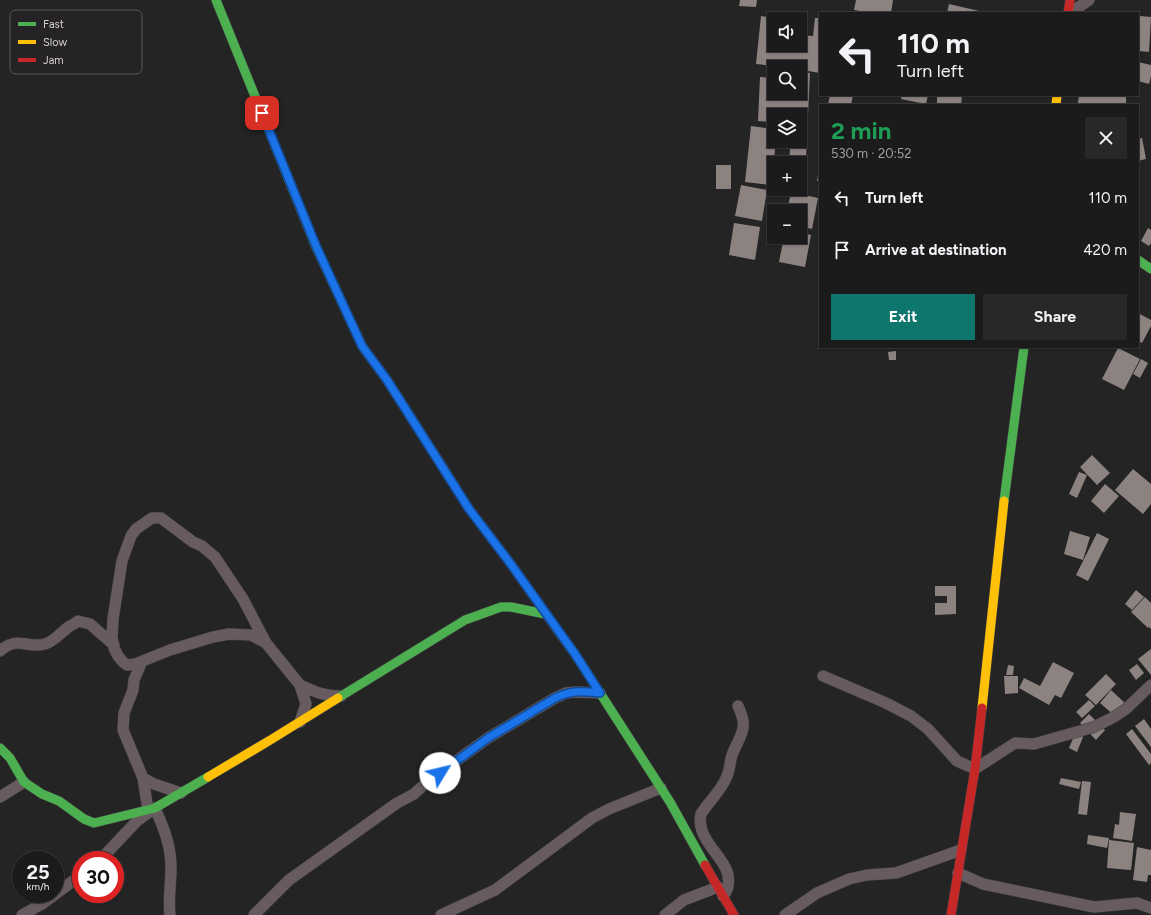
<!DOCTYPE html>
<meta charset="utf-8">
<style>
body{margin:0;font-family:Figtree,sans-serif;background:#292829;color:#f1f3f6;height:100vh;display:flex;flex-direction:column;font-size:15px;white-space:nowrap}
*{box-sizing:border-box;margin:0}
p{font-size:13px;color:#a0a1a3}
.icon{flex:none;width:22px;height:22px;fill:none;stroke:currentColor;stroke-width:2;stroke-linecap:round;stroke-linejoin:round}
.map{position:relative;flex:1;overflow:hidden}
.sheet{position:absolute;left:819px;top:104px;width:320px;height:244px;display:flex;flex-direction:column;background:#1c1b1c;border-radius:0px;box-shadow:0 1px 3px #0004,0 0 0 1px #3a393b}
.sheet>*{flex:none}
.hud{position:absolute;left:819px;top:12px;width:320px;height:84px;border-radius:0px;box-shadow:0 1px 3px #0004,0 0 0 1px #3a393b;background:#1c1b1c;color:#f1f3f6;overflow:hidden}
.buttons{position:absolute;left:767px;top:12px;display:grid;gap:8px}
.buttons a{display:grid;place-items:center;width:40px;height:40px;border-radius:0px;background:#1c1b1c;box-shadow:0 1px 3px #0004,0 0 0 1px #3a393b;font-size:20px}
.speed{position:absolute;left:12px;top:851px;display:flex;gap:8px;font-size:20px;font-weight:700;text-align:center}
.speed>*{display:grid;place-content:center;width:52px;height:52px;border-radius:50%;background:#1c1b1c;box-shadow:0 1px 3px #0004,0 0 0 1px #3a393b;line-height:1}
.speed small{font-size:10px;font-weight:400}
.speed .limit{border:6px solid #d22;background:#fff;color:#111}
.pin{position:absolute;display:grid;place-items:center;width:34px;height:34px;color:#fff;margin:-17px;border-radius:8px;box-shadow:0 2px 6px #0006}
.me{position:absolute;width:44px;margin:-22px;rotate:54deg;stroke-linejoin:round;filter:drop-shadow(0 0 3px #0008)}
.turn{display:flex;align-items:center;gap:14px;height:84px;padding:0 12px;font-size:18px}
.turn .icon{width:52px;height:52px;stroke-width:2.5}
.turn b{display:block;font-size:28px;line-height:34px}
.round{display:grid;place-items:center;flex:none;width:42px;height:42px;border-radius:0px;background:#292829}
.headline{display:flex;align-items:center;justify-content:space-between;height:68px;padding:0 12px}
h1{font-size:24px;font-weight:700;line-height:30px;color:#1e9e55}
.button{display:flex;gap:8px;margin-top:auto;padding:8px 12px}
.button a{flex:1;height:46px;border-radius:0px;background:#0f766e;color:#fff;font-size:16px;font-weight:700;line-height:46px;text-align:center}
.button a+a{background:#292829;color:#f1f3f6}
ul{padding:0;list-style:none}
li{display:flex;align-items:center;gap:12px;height:52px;padding:0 12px}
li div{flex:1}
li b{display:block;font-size:15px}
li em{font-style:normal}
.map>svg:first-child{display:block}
</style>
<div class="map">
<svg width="1151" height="915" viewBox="0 0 1151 915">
<rect width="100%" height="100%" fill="#252425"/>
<!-- building -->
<path fill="#8c8381" d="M740,0H757L756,7L739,6Z
M856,0H893L891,13H871L854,10Z
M949,4L979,11L978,13H947Z
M761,16L774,18V45H800V35L813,36L815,18H820V73L808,71V61L784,59V67L756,64Z
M1140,16L1151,17L1149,52L1138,51Z
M1138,62L1151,65V76L1149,84L1138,81Z
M800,72L810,73L806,157H800L799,163H789L790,149H786V141H800V115H774V122L758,121L760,77L774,78V93H800Z
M830,95H853L851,105H828Z
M902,95H928L926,104L901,99Z
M937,95H962L961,105H937Z
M1079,95H1126V105L1078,103Z
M751,126L774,129V141H776L771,185L745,182Z
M1142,138L1146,159L1138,161V139Z
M716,165H731V189H716Z
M819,168H820V181H817Z
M741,185L767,190L762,221L735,216Z
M791,192L818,198L812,229L800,226V211H787Z
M734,223L760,227L755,260L729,255Z
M1148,228L1151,230V243L1149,246L1141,241Z
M800,232L811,235L805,267L779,262L784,237H800Z
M1138,313L1151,320V326L1142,343L1138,341Z
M1118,348L1140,359L1124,390L1102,379Z
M896,351V360H889L888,352Z
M1141,359L1148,363L1140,378L1133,374Z
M1092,455L1110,473L1097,485L1080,467Z
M1133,469L1151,484V504L1143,514L1115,490Z
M1079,472L1087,475L1077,498L1069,494Z
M1105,484L1119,496L1104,513L1091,501Z
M1070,531L1090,537L1083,560L1064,554Z
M1097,533L1109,539L1088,581L1076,575Z
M935,586H956V614L935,615V603H947V596H935Z
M1136,590L1144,597L1132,610L1125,604Z
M1145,597L1151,603V629L1149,627L1148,628L1131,612Z
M1151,649V675L1138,659Z
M1053,662L1074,673L1061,698L1055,695L1049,705L1019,688L1024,678L1040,686Z
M1137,664L1144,673L1136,680L1129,670Z
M1008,665L1014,666L1013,675H1006Z
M1106,674L1116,684L1096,705L1085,695Z
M1004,676H1018V693L1005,694Z
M1111,690L1127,705L1116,717L1100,703Z
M1089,700L1095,706L1082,718L1076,712Z
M1089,714L1105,730L1096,740L1080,723Z
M1144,719L1151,729V747L1135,726Z
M1077,729L1085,732L1077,752L1069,748Z
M1132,729L1151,754V763L1149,765L1126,734Z
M1061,778L1081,782L1079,789L1059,784Z
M1082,781L1091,782L1087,815L1078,814Z
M1120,812L1136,814L1132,841L1113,838L1115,824L1119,825Z
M1088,835L1109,838L1107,848L1087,844Z
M1109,840L1134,843L1131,870L1107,868Z
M1137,847L1151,850V875H1148L1147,882L1133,880Z"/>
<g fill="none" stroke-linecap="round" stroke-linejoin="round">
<defs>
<path id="street" d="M1070,13L1089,0
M266,643L243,599L215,557L202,546L193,542L161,518H152L136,529L131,536L122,561L113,619L112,637L114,648L118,656L123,662L127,665L135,664L170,650L213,637L229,634L251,635L266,643L300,685L306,704L300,722
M0,651C18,635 26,649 45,644C54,642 62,631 70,626C73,624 76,623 78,621L90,624L114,645
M142,661L134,680L133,690L124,713L123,730L143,778L148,810
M823,676L886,703L911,716L928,729L957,761L975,769L1015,743L1034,744L1094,727L1114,717L1126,709L1151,685
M300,685C315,692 324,696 341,696
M143,778L154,784L181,793
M0,797L24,782
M100,860L137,821L155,808C164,829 171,845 171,868C171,884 168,899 170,915
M958,873L983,884L1094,907L1137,903L1151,908
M723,896C730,889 730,876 725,867C716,850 696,835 701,814C709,801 722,790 727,776C730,769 730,761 732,755C741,733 749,729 738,706
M22,915L42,904L81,875
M254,915L289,880L397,803L414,794L427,782L488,738L555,698L566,693L575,692L600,693
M441,915L495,890L592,818L609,809L661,788
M665,915L684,900L718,887
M785,915L817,893L849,879L867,875L896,873L961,850"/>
<path id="fast" d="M216,0L316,247L357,335
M1138,260L1151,269
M1004,501L1024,347
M556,628L575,654L670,802L705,865
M338,698L465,620L501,607H511L545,614
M0,748L10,758L24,782L42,794L59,801L84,819L94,823L155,808L208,777"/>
<path id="slow" d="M1056,105L1057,95
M357,335L362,346L387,380L452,482
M982,708L1004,501
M208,777L272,739L338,698"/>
<path id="jam" d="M1068,13L1070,0
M452,482L469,509L510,563L556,628
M705,865L734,915
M951,915L975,769L982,708"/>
</defs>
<!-- street casing -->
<use href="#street" stroke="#414041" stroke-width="12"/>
<!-- fast casing -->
<use href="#fast" stroke="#414041" stroke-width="10"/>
<!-- slow casing -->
<use href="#slow" stroke="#414041" stroke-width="10"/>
<!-- jam casing -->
<use href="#jam" stroke="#414041" stroke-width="10"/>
<!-- street -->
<use href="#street" stroke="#675b60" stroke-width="11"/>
<!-- fast -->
<use href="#fast" stroke="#4caf50" stroke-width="9"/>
<!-- slow -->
<use href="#slow" stroke="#ffc107" stroke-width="9"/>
<!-- jam -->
<use href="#jam" stroke="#c62828" stroke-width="9"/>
</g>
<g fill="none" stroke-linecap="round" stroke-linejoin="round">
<defs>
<path id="route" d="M262,113L316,246L362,346L387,380L469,509L510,563L575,654L600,693C582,691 572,690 555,698L488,738L440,773"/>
</defs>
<!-- route casing -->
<use href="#route" stroke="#114b97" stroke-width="10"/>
<!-- route -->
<use href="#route" stroke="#1a73e8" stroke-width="7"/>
</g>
<!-- legend -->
<rect x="10" y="10" width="132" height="64" rx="6" fill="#262326" stroke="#5b585a" stroke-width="1"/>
<rect x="18" y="22" width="18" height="4" fill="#4caf50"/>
<rect x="18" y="40" width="18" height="4" fill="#ffc107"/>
<rect x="18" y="58" width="18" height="4" fill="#c62828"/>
<g font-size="11" fill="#d5d2d4">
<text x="43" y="28">Fast</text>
<text x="43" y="46">Slow</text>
<text x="43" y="64">Jam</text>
</g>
</svg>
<div class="buttons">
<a><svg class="icon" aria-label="sound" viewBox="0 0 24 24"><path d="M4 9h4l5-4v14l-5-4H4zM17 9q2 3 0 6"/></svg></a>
<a><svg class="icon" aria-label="search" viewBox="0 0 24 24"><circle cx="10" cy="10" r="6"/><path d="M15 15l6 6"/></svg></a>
<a><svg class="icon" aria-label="layers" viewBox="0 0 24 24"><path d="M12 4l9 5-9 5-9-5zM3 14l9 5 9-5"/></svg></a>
<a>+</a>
<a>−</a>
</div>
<div class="speed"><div>25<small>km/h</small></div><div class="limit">30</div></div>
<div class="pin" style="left:262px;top:113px;background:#d93025"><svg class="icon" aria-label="arrive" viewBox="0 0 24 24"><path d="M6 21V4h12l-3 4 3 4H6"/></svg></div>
<svg class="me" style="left:440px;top:773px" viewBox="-20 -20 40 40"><circle r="19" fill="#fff"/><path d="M0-13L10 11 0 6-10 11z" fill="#1a73e8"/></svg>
<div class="hud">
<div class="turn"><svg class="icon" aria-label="left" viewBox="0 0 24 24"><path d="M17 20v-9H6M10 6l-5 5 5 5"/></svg><div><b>110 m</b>Turn left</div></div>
</div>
<section class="sheet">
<div class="headline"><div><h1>2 min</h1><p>530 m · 20:52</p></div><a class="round"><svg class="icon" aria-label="close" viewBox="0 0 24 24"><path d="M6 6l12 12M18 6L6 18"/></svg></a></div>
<ul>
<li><svg class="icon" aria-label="left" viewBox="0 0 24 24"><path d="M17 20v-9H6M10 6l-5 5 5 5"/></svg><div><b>Turn left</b></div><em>110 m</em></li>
<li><svg class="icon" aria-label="arrive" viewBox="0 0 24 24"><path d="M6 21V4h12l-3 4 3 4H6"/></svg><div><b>Arrive at destination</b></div><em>420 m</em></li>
</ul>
<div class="button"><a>Exit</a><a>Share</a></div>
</section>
</div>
